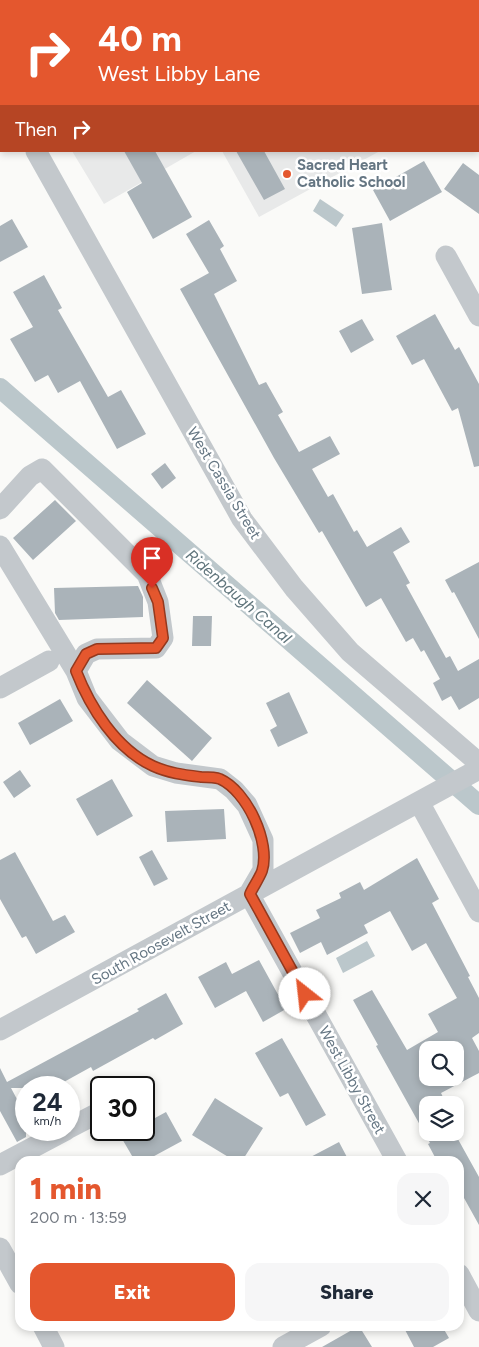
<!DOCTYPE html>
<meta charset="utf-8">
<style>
body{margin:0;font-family:Figtree,sans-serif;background:#f6f6f7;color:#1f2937;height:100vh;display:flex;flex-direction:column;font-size:19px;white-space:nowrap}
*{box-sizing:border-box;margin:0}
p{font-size:16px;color:#747a83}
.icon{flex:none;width:28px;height:28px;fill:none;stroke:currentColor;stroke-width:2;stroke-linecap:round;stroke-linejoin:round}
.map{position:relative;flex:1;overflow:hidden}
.drawer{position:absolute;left:15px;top:1156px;width:449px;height:175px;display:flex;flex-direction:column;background:#fff;border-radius:15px;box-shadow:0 2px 8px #0003}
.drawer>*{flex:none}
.hud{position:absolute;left:0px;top:0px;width:480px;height:152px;box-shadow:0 2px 8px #0003;background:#e4572e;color:#fff;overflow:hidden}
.tools{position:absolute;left:419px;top:1041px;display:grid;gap:10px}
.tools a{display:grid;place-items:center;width:45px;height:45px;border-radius:10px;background:#fff;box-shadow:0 2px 8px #0003;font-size:25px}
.speed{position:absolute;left:15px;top:1076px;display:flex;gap:10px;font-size:25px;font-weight:700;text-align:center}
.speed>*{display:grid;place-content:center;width:65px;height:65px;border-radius:50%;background:#fff;box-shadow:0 2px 8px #0003;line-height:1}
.speed small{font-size:12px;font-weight:400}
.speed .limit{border:2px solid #111;border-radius:8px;background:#fff;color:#111}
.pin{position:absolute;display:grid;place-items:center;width:42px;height:42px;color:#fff;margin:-51px -21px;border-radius:50% 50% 50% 0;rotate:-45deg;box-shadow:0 0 5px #0007}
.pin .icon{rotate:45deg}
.me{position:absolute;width:55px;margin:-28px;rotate:331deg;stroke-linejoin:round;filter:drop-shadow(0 0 4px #0008)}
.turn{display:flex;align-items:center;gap:18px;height:105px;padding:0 15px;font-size:22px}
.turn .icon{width:65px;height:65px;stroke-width:2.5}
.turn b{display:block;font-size:35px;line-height:42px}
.then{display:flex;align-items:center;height:48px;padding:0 15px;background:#0003;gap:10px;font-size:19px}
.round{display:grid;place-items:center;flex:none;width:52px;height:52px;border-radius:15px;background:#f6f6f7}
.headline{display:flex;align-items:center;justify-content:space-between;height:85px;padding:0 15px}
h1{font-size:30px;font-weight:800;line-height:38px;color:#e4572e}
.button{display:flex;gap:10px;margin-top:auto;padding:10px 15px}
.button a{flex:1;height:58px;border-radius:15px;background:#e4572e;color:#fff;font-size:20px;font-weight:800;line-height:58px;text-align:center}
.button a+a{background:#f6f6f7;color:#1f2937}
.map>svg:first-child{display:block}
</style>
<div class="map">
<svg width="479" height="1347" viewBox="0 0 479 1347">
<rect width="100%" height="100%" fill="#fafaf8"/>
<!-- built -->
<path fill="#e8e9e9" d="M5,0H479V98V1H3Z
M72,151H196L104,204Z
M222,151H380L259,217Z"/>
<!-- water -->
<path fill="#bbc7cb" d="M320,199L344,215L336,227L313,211Z
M367,941L375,956L343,973L336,958Z"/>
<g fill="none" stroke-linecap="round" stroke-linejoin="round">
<!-- canal -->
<path stroke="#bbc7cb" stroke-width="20" d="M0,388L479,805"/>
</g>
<!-- building -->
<path fill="#aab3b9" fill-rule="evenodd" d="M124,151H155L192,217L153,239L127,192L142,183Z
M236,151H264L285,189L264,200Z
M424,161L442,192L390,221L373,190Z
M463,163L479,175V214L444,189Z
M12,219L28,247L0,262V226Z
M209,220L224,246L220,249L237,281L214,294L259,385L266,382L283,412L278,415L299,452L330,436L340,454L312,469L328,497L333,494L354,532L357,530L367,547L401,527L410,542L393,552L410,583L406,585L446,658L450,656L458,671L479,659V698L459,710L451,696L442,701L433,683L440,679L424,650L421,652L413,638L406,642L381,598L366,607L322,531L319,533L274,458L180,289L209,273L186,234Z
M382,223L392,290L362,294L352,228Z
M44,275L62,308L58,310L108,397L121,390L146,434L117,449L80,381L58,393L48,375L35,382L10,339L33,327L13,292Z
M435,314L455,350L459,347L479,384V466L474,467L458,408L452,411L424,359L412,365L396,336Z
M362,319L374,340L351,353L339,331Z
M165,463L176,478L162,489L151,474Z
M55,500L76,521L33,560L13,538Z
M479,562V639L454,592L452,593L445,580Z
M138,586L143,597V617L59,620L55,613L54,588Z
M193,616H212L211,646H192Z
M147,680L212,738L192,761L127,703Z
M289,692L308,733L278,747L270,730L277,726L266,703Z
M60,699L73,721L30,745L18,723Z
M20,770L31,786L14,798L3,782Z
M112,779L133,816L97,836L76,799Z
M224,809L226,839L167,842L165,811Z
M152,850L168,879L154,886L139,857Z
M15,852L53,921L65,915L75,932L36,954L26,936L22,938L0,899V860Z
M417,858L439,899L432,903L470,976L468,977L479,998V1033L472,1038L479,1051V1073L441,1093L447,1105H428V1132H454L479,1177V1225L459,1189V1161H437L428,1144L430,1143L376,1046L378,1045L353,1000L372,990L407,1050L438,1032L428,1014L457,998L426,943L412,951L390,911L364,925L368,933L327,955L321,942L300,953L290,933L320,918L316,910L341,898L339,893L360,882L364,890ZM428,1050H455V1078H428Z
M259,960L286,1009L263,1022L246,991L215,1008L198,977L226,962L232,974Z
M166,993L183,1024L155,1040L153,1038L93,1071L91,1067L53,1088H11L26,1116V1137L17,1142L0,1111V1068L7,1082L139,1011L137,1009Z
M282,1038L326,1115L306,1126L288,1093L280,1097L255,1053Z
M215,1098L263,1128L242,1161H235L192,1135Z
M166,1112L182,1141L145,1161H135L121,1137L133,1130H144V1124Z
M339,1142L349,1161H303Z
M359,1326L372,1347H322Z
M403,1326H442L449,1338L433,1347H414Z"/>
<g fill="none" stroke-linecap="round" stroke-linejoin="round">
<!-- minor -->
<path stroke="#c3c8cc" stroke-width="21" d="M0,87L1,90
M36,151L242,519L294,588L350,652L479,763
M446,256L479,316
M0,509L30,476L42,469L147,574L158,602L163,638L156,648L97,649L86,654L76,671
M0,546L76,671L87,698L120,741L153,766L176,773L220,779L234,790L247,805L263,840V870L249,894L397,1161
M0,688L49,661
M419,802L479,912
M0,1030L479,769
M69,1128L98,1113
M0,1165L66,1130
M0,1248L20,1284
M459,1274L479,1311
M43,1326L54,1347
M283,1347L321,1326"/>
</g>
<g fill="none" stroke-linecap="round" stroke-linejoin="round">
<defs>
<path id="route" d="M152,588L158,602L163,638L156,648L97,649L86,654L76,671C90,707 116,749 153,766C168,773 185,775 201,777C207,777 215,777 220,779C247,791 271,843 262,871C259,879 253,887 250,894L305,994"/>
</defs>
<!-- route casing -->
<use href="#route" stroke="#94391e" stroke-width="12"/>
<!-- route -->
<use href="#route" stroke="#e4572e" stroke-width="9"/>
</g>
<!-- markers -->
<circle fill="#e4572e" stroke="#fff" stroke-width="2" cx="287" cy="174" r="5"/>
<g text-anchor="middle" stroke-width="5" stroke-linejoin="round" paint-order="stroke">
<!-- poi labels -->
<g font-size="15" font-weight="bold" fill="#657683" stroke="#fff" text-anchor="start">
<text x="297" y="170">Sacred Heart<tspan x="297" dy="17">Catholic School</tspan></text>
</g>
<!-- street labels -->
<g font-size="15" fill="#657683" stroke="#fff">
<text transform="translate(224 483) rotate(59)" y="5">West Cassia Street</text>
<text transform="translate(161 943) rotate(-29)" y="5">South Roosevelt Street</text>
<text transform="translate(352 1080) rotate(61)" y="5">West Libby Street</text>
</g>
<!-- water labels -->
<g font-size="16" font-style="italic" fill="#60757c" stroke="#fff">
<text transform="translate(239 596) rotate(41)" y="6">Ridenbaugh Canal</text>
</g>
</g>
</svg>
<div class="tools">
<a><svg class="icon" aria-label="search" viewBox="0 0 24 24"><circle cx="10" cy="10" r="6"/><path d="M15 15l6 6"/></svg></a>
<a><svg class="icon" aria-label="layers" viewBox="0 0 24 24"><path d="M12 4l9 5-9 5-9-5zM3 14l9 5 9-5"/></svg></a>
</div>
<div class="speed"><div>24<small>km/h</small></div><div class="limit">30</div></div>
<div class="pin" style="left:152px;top:588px;background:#d93025"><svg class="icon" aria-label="arrive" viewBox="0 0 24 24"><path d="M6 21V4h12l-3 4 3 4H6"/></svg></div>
<svg class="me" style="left:305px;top:994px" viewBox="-20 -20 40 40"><circle r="19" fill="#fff"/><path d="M0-13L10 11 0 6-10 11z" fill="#e4572e"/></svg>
<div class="hud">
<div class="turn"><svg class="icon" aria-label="right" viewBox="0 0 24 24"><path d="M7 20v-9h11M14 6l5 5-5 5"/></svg><div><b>40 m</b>West Libby Lane</div></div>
<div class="then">Then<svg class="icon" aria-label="right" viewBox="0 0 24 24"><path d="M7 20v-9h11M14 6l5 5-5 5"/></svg></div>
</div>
<section class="drawer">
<div class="headline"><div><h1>1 min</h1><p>200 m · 13:59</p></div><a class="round"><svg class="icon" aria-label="close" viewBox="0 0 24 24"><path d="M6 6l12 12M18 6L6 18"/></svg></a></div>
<div class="button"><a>Exit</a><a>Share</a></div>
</section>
</div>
